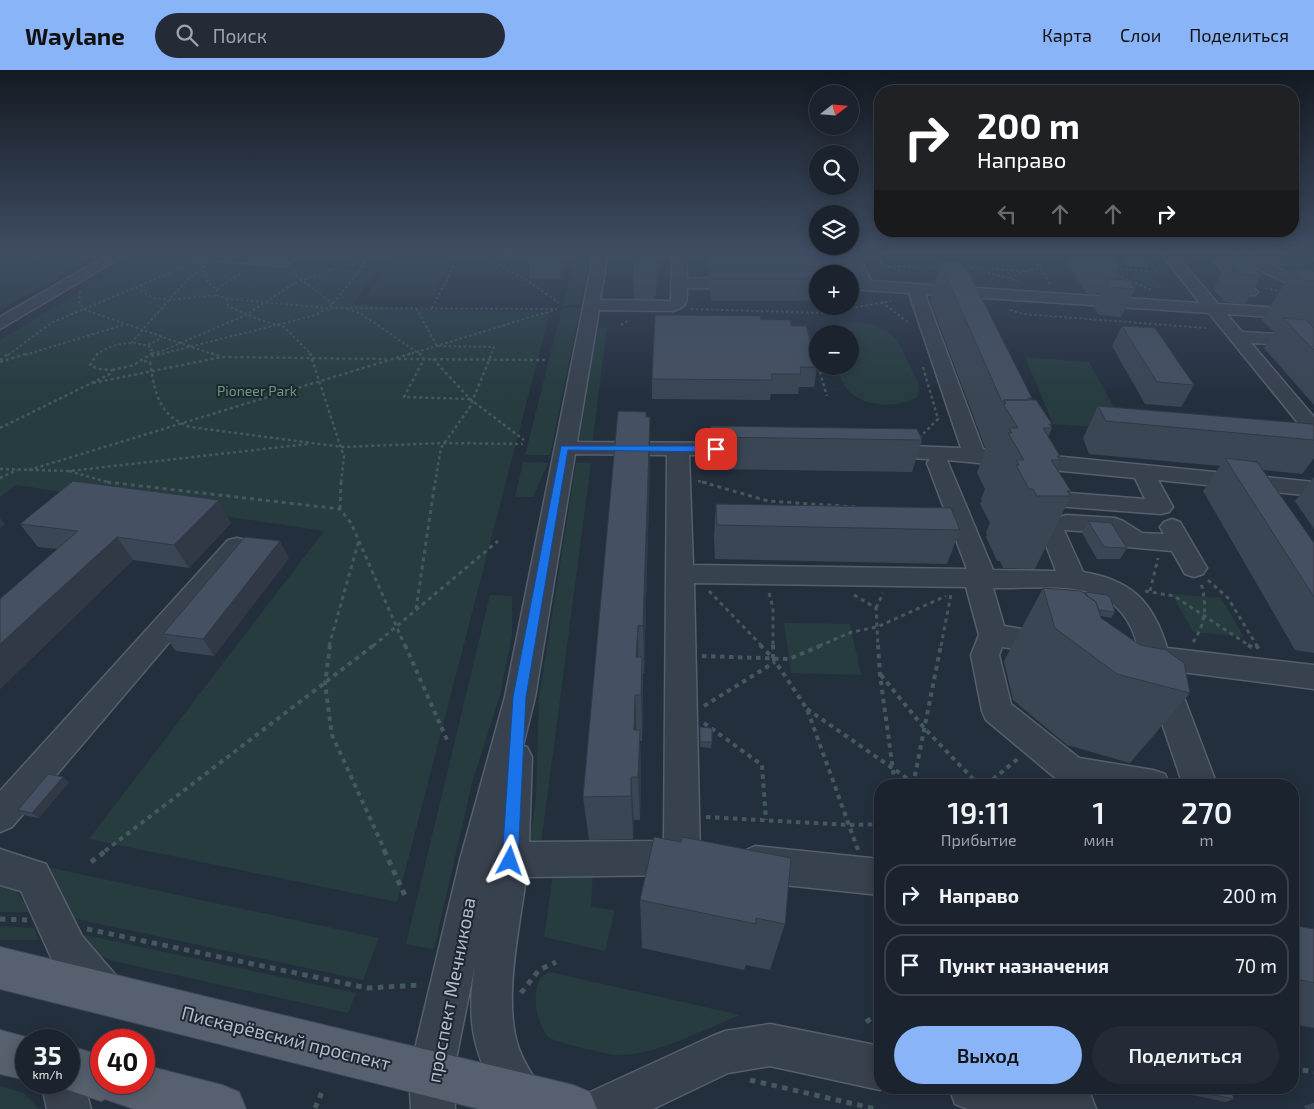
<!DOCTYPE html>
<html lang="ru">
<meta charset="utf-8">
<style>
body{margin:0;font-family:"Exo 2",sans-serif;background:#242b36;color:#f1f3f6;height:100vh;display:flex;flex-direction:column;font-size:19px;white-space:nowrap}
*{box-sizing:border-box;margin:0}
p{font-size:16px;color:#a0a4aa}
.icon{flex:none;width:28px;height:28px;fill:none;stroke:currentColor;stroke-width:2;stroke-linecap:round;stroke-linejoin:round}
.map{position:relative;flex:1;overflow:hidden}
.drawer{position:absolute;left:874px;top:709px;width:425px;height:315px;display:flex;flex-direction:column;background:#1b232e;border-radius:20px;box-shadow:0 2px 12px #0003,0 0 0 1px #39404a}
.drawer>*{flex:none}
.top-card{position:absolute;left:874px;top:15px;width:425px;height:152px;border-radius:20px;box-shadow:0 2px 12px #0003,0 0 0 1px #39404a;background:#202124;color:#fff;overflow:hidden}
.needle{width:32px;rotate:73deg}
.controls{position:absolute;left:809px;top:15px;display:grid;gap:10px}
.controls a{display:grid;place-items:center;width:50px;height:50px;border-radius:50%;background:#1b232e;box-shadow:0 2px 12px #0003,0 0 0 1px #39404a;font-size:25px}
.speed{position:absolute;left:15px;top:959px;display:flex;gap:10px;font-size:25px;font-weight:700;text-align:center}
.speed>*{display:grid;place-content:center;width:65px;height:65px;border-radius:50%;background:#1b232e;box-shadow:0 2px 12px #0003,0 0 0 1px #39404a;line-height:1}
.speed small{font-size:12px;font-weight:400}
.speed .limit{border:8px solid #d22;background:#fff;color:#111}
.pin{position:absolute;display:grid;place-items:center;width:42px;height:42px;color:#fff;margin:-21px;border-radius:10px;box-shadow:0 2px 8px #0006}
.me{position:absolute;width:55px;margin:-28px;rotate:4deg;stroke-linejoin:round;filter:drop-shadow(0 0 4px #0008)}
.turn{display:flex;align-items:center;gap:18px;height:105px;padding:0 20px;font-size:22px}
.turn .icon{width:65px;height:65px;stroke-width:2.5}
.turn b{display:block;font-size:35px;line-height:42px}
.lanes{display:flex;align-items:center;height:48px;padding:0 20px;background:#0003;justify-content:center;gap:25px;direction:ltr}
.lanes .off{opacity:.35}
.eta{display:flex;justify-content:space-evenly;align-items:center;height:85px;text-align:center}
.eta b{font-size:30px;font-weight:600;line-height:35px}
.button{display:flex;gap:10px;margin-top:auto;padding:10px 20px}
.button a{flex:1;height:58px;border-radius:30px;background:#8ab4f8;color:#111;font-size:20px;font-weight:600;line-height:58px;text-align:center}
.button a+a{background:#242b36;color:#f1f3f6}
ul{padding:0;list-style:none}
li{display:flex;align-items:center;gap:15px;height:62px;margin:0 10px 8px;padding:0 10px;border:2px solid #39404a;border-radius:20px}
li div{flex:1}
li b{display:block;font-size:19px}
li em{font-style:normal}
header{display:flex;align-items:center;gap:30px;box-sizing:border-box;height:70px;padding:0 25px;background:#8ab4f8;color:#111}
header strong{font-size:24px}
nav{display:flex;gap:28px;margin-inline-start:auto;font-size:18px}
.search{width:350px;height:45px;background:#242b36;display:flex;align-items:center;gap:12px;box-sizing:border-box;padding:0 18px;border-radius:28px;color:#a0a4aa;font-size:19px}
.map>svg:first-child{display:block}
</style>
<header>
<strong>Waylane</strong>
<div class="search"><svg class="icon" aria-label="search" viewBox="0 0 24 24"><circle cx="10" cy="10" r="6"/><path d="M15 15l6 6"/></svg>Поиск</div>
<nav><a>Карта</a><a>Слои</a><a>Поделиться</a></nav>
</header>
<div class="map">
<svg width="1314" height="1039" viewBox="0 0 1314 1039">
<rect width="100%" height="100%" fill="#242f3e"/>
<!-- green -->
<path fill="#263c3f" d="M144,182H217L206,190L376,201L354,234L419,240L550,242L397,832L89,769L324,461L16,415L0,427V270Z
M397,182H456L433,226H367Z
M576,182H592L580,235H563Z
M0,185L83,193L0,240Z
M1131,203L1152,204L1163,219C1149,218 1139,214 1131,203Z
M562,238H580L550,385H525Z
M849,252C898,253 898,273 918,312L919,321L917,327C900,338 868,337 852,324C843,317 840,306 836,296H850V264H826L830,256Z
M607,257L592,376L579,374L597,259Z
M1025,287L1089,292L1126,359L1053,354Z
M523,392L548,393L533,427H515Z
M576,393H591L540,782H528L536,728L539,628Z
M1172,524L1221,528L1244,567L1193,562Z
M490,525L512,526V566L500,625L472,713L434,879L406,874Z
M784,553L850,554L861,605L791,603Z
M38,795L379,868L363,910L72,848C63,828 55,809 38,795Z
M554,798L593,803L591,837L615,840L605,881L544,867Z
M0,816L17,821L30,842H0Z
M0,856L34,858L39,870H0Z
M80,864L356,923L348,943L113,891L98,885Z
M550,902L740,945C701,960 659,985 617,985C608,985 555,972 550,968C535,956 527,908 550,902Z
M0,1016L24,1023L39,1039H0Z"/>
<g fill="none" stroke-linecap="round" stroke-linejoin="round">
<defs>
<path id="minor" d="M113,182H130L0,259V247Z
M215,182L282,187L291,182H308L285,196L218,191L211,187Z
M594,182H608L600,230L671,231L672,182H686L687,208L818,209V219L687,218C687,232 688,237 673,241L599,240L577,372L746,373L753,375L757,379L753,383L746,385H689L693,495L967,499L927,393L930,389L882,387L874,386L871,381L874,376L882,375L961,378L909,223L850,219V209L855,210L843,182H857L871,211L1200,233L1160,182H1174L1218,234L1314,240V250L1227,244L1242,262L1314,266V276L1251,273L1314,347V366L1307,364L1209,243L925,224L983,379L1314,412V426L1158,410L1173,437L1169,442L1161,444L1056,436L1060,447L1066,445L1115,448L1123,451L1142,463L1164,464L1160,457L1164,452L1172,449L1180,452L1207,498L1203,504L1194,507L1185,504L1172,481L1127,477L1109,463L1064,460L1083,502C1131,510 1153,531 1167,578L1314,595V619L1174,601L1217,715H1183L1143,597L1134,594L1130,586L1134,578L1138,577C1120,503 1053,519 993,518L1004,556L1060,565L1064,573L1060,581L1050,584L1002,577L999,585L1011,634L1079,688L1153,700L1165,704L1170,715H1070L1059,711L986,650L982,641L971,585L979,565L966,517L694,513L700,788L695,800L682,805L526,807C520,857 502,932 519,979C525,996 537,1010 544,1027L539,1039H504C475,986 465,956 475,895L453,1004L455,1039H411L409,1004L460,790L505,627ZM575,384L667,385L664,771L529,772L532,687L527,677L523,676L535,627ZM947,390L1135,408L1145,429L1043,421L1035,423L1032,429L1037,452L1056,501L993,500Z
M1206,182H1221L1255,219L1258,222L1255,225H1245Z
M1236,182H1245L1314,215V226L1235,188L1233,185Z
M237,468L246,470L249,476L246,482L12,757L0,762V721L228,470Z
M755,776L880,789V825L755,812L742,806L737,794L742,782Z
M0,779L46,794L82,866L119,909L125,923L119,937L105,943L91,937L54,894L21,821L0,815Z
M770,954L880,976V1018H885L880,1020L770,996L728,1003L653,1039H582L588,1023L710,967L725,961Z
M69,992L79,996L91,1039H47L41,1012H69Z
M949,1018H1076L1090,1023L1096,1039H968L955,1034Z"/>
<path id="major" d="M0,877L573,1015L590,1022L597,1039H479L0,919Z
M0,960L37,970H26V1010L0,1004Z
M69,976L101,985V1012H144V995L222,1015L239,1022L246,1039H134L105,1029L101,1031L53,1015L52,1012H69Z"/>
</defs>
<!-- minor casing -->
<use href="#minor" stroke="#565f6c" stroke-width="3"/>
<!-- major casing -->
<use href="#major" stroke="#414a57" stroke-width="2"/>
<!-- path-far4 -->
<path stroke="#44595c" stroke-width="2" stroke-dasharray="2.5 2.5" stroke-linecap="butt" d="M15,182L72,196
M477,182L528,211L559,233
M876,182L882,194
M1030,182L1051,215
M203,186L201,190L207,212L217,219V225L227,229L329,238L554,239
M870,190L909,204
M888,196L942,197
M961,197L1026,201L1041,198
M1115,199L1162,202
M978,200L1018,211
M292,202L333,234
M1112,203L1152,220
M1010,208L1025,201
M136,218L154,228L170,230L217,225
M1265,218L1283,222
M217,219L244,201
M80,221L79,234L85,240L215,285
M227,229V234L230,237L257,249L284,257L312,285
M882,232L909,253
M416,238L437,276L494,277L491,285
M432,238L461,182
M347,239L360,243L421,285
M691,239L824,243L891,231
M1010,240L1023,244L1206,258
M621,255L629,250
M804,257H806L815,285
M131,273L185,212L209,194
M148,275L162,268
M152,283L162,281L246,245L293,214L332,199L365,192
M8,285L53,252L201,190
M25,285L123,255
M96,285C112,273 134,269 152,278L151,285
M157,285L316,245L333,234L373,182
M407,285L557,239"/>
<!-- path-far3 -->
<path stroke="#44595c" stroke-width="2.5" stroke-dasharray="3 3" stroke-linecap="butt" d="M98,283L90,295L98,299L112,300
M211,283L222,287
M310,283L344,387L341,413
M419,283L423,286V291L404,327L470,329
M814,283L818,295
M151,286L162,283
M398,289L545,290
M433,289L470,329L524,370
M0,290L9,283
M144,291L150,292C155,323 158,345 190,357L343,377L442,373L523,374
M0,292L29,283
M818,296L827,326
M112,300L134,295L152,283
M93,313L222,287L386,289
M0,358L110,304L112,300
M919,368L938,349L923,297
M0,399L69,401L308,374
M29,400L412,283
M69,401L111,413
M0,408L17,400
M698,411L707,413
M435,413L441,378L470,337L492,283"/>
<!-- path-far2 -->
<path stroke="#44595c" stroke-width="3" stroke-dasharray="4 4" stroke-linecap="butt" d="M107,412L340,439L351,453L405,576
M702,412L768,431L856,437
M340,439L341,412
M1208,510L1228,528L1257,576
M709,521L762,576
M1145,521L1174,526L1250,576
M1150,521L1158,488
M769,523L773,538V576
M854,525L876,538L878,576
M876,538L883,523
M416,539L435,412
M1193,572C1206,554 1207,534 1201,513
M329,576L359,470
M373,576L498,471
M819,576L852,562L877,557L946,526
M941,576L951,524"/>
<!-- path-far1 -->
<path stroke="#44595c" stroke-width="4" stroke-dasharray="4.5 4.5" stroke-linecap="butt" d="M330,575L325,614L332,665L385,781
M405,575L447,670
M760,575L773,588L807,639L858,780
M773,575V588
M878,575L880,605L895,715
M1248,575L1255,579
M1256,575L1260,581
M702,586L789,589L822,575
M881,605L925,659L979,715
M704,636L775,592
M807,639L917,715
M704,653L762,695L766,750
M913,715L941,575
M986,715L1020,687
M706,747L849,755L880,754
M105,781L374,575"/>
<!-- path -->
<path stroke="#44595c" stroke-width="5" stroke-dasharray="5.5 5.5" stroke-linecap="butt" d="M384,780L407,830
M91,792L107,780
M0,849L27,850
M87,859L367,918L422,915
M521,923L539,900L556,892
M866,952L880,942
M1292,998L1314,1002
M750,1010L876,1039
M315,1038L322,1022"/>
<!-- minor -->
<use href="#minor" fill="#38414e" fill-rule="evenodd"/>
<!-- major -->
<use href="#major" fill="#56606e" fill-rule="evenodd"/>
<defs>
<path id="rail" d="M1303,182L1314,188"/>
</defs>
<!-- rail casing -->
<use href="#rail" stroke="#5a6575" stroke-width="4"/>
<!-- rail -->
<use href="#rail" stroke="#1d2633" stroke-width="2.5" stroke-dasharray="7" stroke-linecap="butt"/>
</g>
<!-- wall -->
<path fill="#3b4654" d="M238,182H283L279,185Z
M529,182H567L560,209H530L528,187Z
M634,182H658L656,226H654V229H634L633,190Z
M706,182H849L853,197L862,208L857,232H850V204H818V231H711L710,220L711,206H709Z
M1062,182H1109L1119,197L1114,209L1135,219L1121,247L1099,245L1094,237L1100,224L1086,223Z
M1118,182H1155L1148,197L1128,196Z
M1255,182H1298L1314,191L1311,195L1278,196Z
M1228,191L1261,205L1245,234L1225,232L1213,219Z
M940,192L1032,328L1031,330L1052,354L1051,357L1052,358L1048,367L1060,386L1059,389L1060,390L1056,398L1071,421L1070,424L1071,426L1035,499L1003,498L1000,491H997L986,467L987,464L986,462L990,453L980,434L982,430L981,429L985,419L977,403L986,377H985L930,231Z
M1293,199L1314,200V335L1264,278L1274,262L1262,250Z
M761,250L791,256L817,297L814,317H799L798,324H771L770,330L652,329V309Z
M1122,256L1194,315L1181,337L1145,334L1112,276Z
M1098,336L1314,356V388L1302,404L1263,400L1314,473V583L1295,580L1203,421L1220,396L1089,384L1083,368Z
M646,347L650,392L644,603H643V634L642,671H640L641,706L640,750H634L633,769L589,770L583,727Z
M711,356L922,370L912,402L709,399V388Z
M1314,407V459L1295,431Z
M716,434L960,460L947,494L715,489L714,467Z
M1088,451L1127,478L1120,489H1097L1082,463Z
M231,453L189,498L133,490L0,619V529L57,479L38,477L20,454Z
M289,488L214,586L176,581L163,564Z
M1043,518L1085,524L1086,522L1115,542L1111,548L1101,546V548L1190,623L1130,693L1067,675L1013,630L1004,591Z
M700,657L712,672L711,678L700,677Z
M69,712L39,748L24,745L18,740Z
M654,767L785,854L770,900L746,895L744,900L642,878L640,830Z
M1292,855L1314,859V958L1292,954Z
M1172,1018H1230L1234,1029L1226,1032L1173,1021Z
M1313,1033H1314V1039H1305L1304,1036Z"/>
<!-- shaded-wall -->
<path fill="#303945" d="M278,182H283L279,185Z
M559,182H567L560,209L558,187Z
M656,182H658L656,226Z
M650,347V392L644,603L643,556Z
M219,430L231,453L189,498L174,475Z
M0,448L5,454L0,458Z
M117,467L133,490L0,619V574Z
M280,471L289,488L214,586L203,569Z
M638,555L639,603L636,587Z
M642,587L643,634L642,671L641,625Z
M635,625L637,671L634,660Z
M640,660L641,706L640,750L638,707Z
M63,707L69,712L39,748L32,743Z
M631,707L634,750L633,769L631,726Z"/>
<!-- building -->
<path fill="#455162" stroke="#303945" d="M529,182H559L558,187H528Z
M634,182H656V188H654L653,190H633Z
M710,182H849L852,188L853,197L857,198L862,208H850V204H818V208H712L711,197H823L822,184H710Z
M1088,182H1109L1119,197L1097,195Z
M1265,182H1298L1314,191H1281Z
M1228,191L1247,192L1261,205L1241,204Z
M940,192L961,193L963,197H966L1032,328H1028L1029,330H1004L1003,332H1002Z
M1293,199L1314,200V211L1306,210Z
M1106,209L1129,210L1135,219L1111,217Z
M655,245L760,246L761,250H790L791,256H806L817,297H800L801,304H771L772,310L652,309Z
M1283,248L1306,250L1314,258V280Z
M1122,256L1155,258L1194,315L1157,312Z
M1004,330H1036L1052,354H1049L1052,358H1043L1060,386H1057L1060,390H1051L1071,421H1067L1071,426H1037L1033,419H1029L1016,395H1019L1016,390H1024L1008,363H1012L1009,358H1018L1003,334H1006Z
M1098,336L1313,354L1314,356V370L1106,351Z
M618,341L646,342V347H650L643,556L638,555L636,587H642L641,625H635L634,660H640L638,707H631V726L583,727Z
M711,356L917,359L922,370L711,367Z
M1225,388L1257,392L1314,473V527Z
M73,411L219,430L174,475L117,467L0,574V529L78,461L20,454Z
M716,434L951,438L960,460L717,455Z
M1088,451L1111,453L1127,478L1104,477Z
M245,467L280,471L203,569L163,564Z
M1043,518L1081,521L1096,532L1101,548L1140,575L1166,580L1184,593L1190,623L1117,604L1055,558Z
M1086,522L1107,525L1110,527L1115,542L1099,540L1096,532L1087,526Z
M700,657L712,658V672H700Z
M48,704L63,707L32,743L18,740Z
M654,767L681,772L682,767L791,788L785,854L756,848V854L640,830Z
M1292,855L1314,859V913L1292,908Z
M1180,1018H1230L1234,1029Z"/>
<!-- sky -->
<linearGradient id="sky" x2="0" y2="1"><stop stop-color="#141a22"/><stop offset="0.56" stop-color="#3f4d63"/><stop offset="1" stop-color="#3f4d63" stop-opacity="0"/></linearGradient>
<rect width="1314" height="327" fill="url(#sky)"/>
<!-- route -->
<path fill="#1a73e8" stroke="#114b97" d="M561,376H716L721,379L716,382L568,380L526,627L518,791L515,796L510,799L504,796L502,791L513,627Z"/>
<g text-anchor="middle" stroke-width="4" stroke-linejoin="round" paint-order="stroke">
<!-- far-park labels -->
<g font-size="14" fill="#6b9a76" stroke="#1d2633">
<text x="257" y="326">Pioneer Park</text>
</g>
<!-- near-street labels -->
<g font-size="19" fill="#b4bcc9" stroke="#1d2633">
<text transform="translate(451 920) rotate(-79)" y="7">проспект Мечникова</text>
<text transform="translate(286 968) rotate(14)" y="7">Пискарёвский проспект</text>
</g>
</g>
</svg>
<div class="controls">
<a><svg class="needle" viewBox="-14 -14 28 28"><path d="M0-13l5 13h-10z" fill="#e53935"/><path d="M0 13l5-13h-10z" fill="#a0a4aa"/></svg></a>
<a><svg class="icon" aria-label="search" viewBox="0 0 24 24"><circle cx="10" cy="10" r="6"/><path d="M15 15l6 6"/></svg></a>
<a><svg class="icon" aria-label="layers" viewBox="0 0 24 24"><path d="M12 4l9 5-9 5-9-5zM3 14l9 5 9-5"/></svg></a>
<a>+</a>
<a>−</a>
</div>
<div class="speed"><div>35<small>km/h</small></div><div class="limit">40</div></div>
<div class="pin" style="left:716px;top:379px;background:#d93025"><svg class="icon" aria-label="arrive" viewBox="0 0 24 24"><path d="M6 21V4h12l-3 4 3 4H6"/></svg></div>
<svg class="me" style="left:510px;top:791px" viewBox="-20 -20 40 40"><path d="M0-17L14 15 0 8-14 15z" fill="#1a73e8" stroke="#fff" stroke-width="4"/></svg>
<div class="top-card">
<div class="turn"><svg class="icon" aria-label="right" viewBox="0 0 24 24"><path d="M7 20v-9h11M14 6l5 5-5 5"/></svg><div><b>200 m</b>Направо</div></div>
<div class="lanes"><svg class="icon off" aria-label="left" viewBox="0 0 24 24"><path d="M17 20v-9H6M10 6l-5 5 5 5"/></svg><svg class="icon off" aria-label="ahead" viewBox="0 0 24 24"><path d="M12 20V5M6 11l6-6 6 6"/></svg><svg class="icon off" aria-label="ahead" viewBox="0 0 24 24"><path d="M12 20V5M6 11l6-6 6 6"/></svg><svg class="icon" aria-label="right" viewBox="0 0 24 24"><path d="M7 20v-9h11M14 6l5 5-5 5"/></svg></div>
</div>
<section class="drawer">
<div class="eta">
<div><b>19:11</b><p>Прибытие</p></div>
<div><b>1</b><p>мин</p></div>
<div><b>270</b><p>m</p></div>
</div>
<ul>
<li><svg class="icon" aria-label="right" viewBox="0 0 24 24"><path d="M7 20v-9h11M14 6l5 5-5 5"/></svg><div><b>Направо</b></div><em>200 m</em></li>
<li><svg class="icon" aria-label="arrive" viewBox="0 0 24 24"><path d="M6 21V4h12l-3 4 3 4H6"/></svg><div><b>Пункт назначения</b></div><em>70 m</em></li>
</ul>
<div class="button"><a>Выход</a><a>Поделиться</a></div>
</section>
</div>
